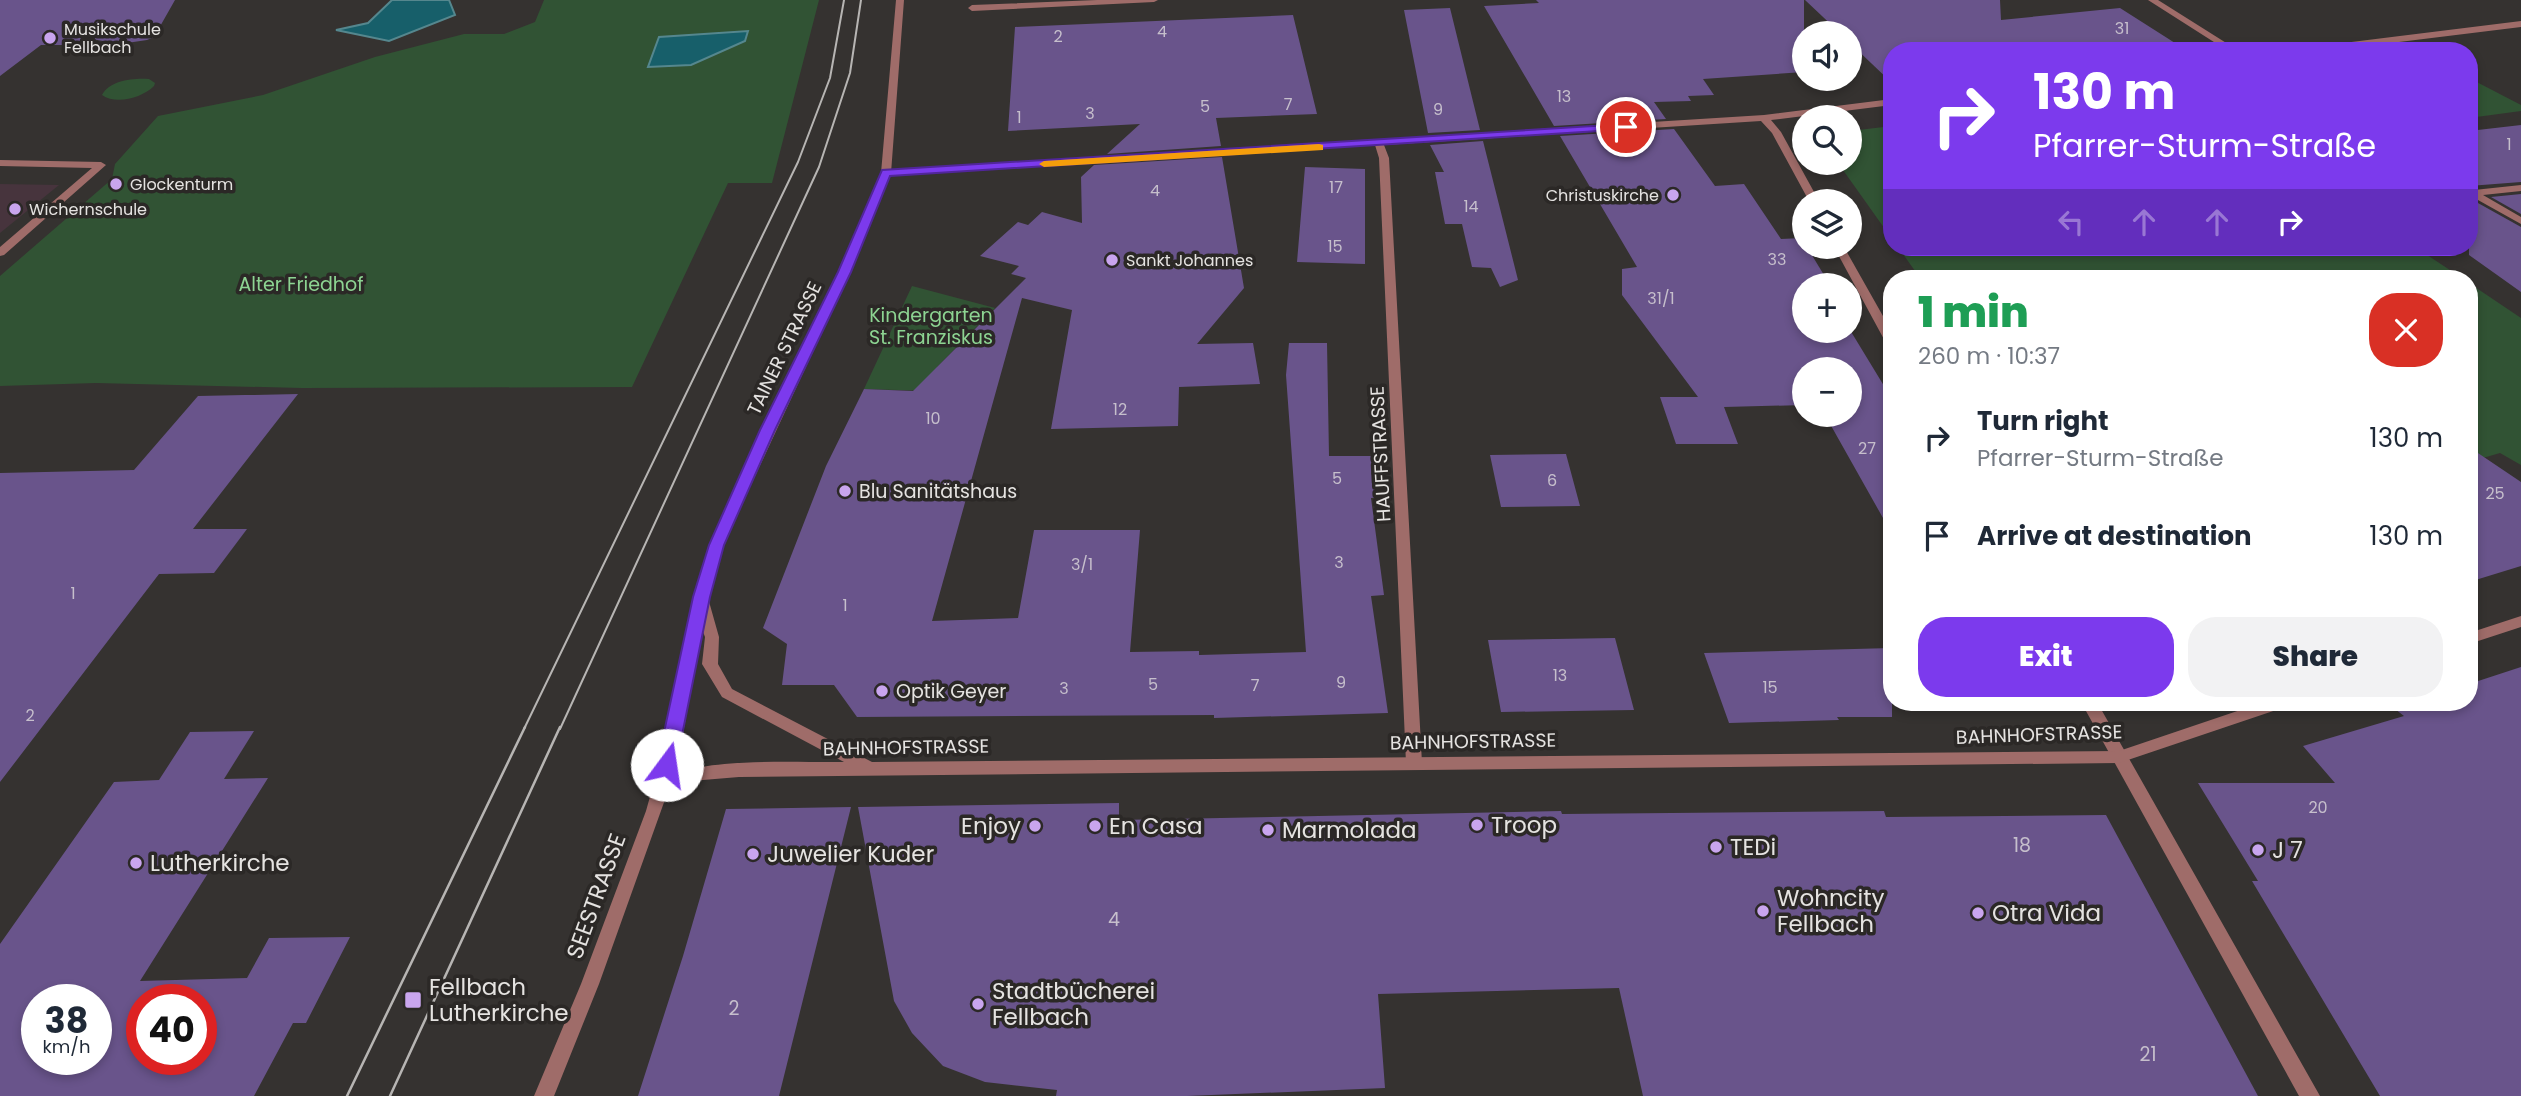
<!DOCTYPE html>
<meta charset="utf-8">
<style>
body{margin:0;font-family:Poppins,sans-serif;background:#f2f2f3;color:#1f2937;height:100vh;display:flex;flex-direction:column;font-size:26px;white-space:nowrap}
*{box-sizing:border-box;margin:0}
p{font-size:23px;color:#747a83}
.icon{flex:none;width:38px;height:38px;fill:none;stroke:currentColor;stroke-width:2;stroke-linecap:round;stroke-linejoin:round}
.map{position:relative;flex:1;overflow:hidden}
.side{position:absolute;left:1883px;top:270px;width:595px;height:441px;display:flex;flex-direction:column;background:#fff;border-radius:28px;box-shadow:0 4px 10px #0003}
.side>*{flex:none}
.top-card{position:absolute;left:1883px;top:42px;width:595px;height:214px;border-radius:28px;box-shadow:0 4px 10px #0003;background:#7c3aed;color:#fff;overflow:hidden}
.controls{position:absolute;left:1792px;top:21px;display:grid;gap:14px}
.controls a{display:grid;place-items:center;width:70px;height:70px;border-radius:50%;background:#fff;box-shadow:0 4px 10px #0003;font-size:35px}
.speed{position:absolute;left:21px;top:984px;display:flex;gap:14px;font-size:35px;font-weight:700;text-align:center}
.speed>*{display:grid;place-content:center;width:91px;height:91px;border-radius:50%;background:#fff;box-shadow:0 4px 10px #0003;line-height:1}
.speed small{font-size:18px;font-weight:400}
.speed .limit{border:10px solid #d22;background:#fff;color:#111}
.pin{position:absolute;display:grid;place-items:center;width:60px;height:60px;color:#fff;margin:-30px;border:4px solid #fff;border-radius:50%;box-shadow:0 2px 7px #0007}
.me{position:absolute;width:77px;margin:-38px;rotate:14deg;stroke-linejoin:round;filter:drop-shadow(0 0 5px #0008)}
.turn{display:flex;align-items:center;gap:24px;height:147px;padding:0 35px;font-size:32px}
.turn .icon{width:91px;height:91px;stroke-width:2.5}
.turn b{display:block;font-size:49px;line-height:60px}
.lanes{display:flex;align-items:center;height:66px;padding:0 35px;background:#0003;justify-content:center;gap:35px;direction:ltr}
.lanes .off{opacity:.35}
.round{display:grid;place-items:center;flex:none;width:74px;height:74px;border-radius:28px;background:#f2f2f3}
.summary{display:flex;align-items:center;justify-content:space-between;height:119px;padding:0 35px}
h1{font-size:42px;font-weight:800;line-height:52px;color:#1e9e55}
.action{display:flex;gap:14px;margin-top:auto;padding:14px 35px}
.action a{flex:1;height:80px;border-radius:28px;background:#7c3aed;color:#fff;font-size:28px;font-weight:800;line-height:80px;text-align:center}
.action a+a{background:#f2f2f3;color:#1f2937}
ul{padding:0;list-style:none}
li{display:flex;align-items:center;gap:21px;height:98px;padding:0 35px}
li div{flex:1}
li b{display:block;font-size:26px}
li em{font-style:normal}
.map>svg:first-child{display:block}
</style>
<div class="map">
<svg width="2521" height="1096" viewBox="0 0 2521 1096">
<rect width="100%" height="100%" fill="#353230"/>
<!-- education -->
<path fill="#47343d" d="M0,184L59,185L0,233Z"/>
<!-- green -->
<path fill="#315334" d="M544,0H819L772,183H728L632,387L302,388L96,383L0,386V276L112,179L115,164L158,116L263,95L375,57L464,34H504L535,22Z
M2469,78L2521,105V111L2469,118Z
M149,79L155,83L154,86C142,98 116,105 102,95C110,80 133,78 149,79Z
M1892,126V239L1838,163H1850V131Z
M1898,247H2415L2462,278H1920Z
M2469,283L2521,318V465L2500,453L2469,462Z
M912,286L995,308L937,367L965,392L864,389Z"/>
<!-- water -->
<path fill="#175f6a" stroke="#55878e" stroke-width="2" d="M392,0H449L455,15L389,41L336,30L368,23Z
M748,31L745,41L691,65L648,67L659,37Z"/>
<!-- building -->
<path fill="#69548b" fill-rule="evenodd" d="M0,0H175L154,37L147,40L120,44L86,38L77,45H41L0,76Z
M1536,0H1804V72L1703,79L1714,95L1688,96L1691,101L1654,102L1666,119L1554,126L1484,6L1539,3Z
M1805,0H2000L2001,20L2120,8L2175,43L2099,51H1892V83L1850,43V33H1840Z
M1450,8L1480,130L1428,133L1404,10Z
M1293,15L1317,114L1216,118L1221,146L1107,154L1140,124L1008,131L1015,27Z
M2521,125V182L2469,186V131Z
M1674,129L1715,186L1744,184L1781,239L1802,238L1804,247H1807L1830,285H1804V331L1850,330L1892,399V534L1825,415H1850V369H1804V405L1724,407L1738,444H1676L1660,397H1698L1622,295V269L1637,267L1560,136Z
M1483,141L1518,280L1500,287L1491,268L1472,267L1462,224H1445L1435,172H1444L1430,145Z
M1222,157L1244,288L1197,344L1253,343L1260,384L1179,387L1178,426L1051,429L1072,310L1022,298L932,621L1018,618L1034,530H1140L1130,652L1199,651V655L1306,652L1286,375L1289,343H1327L1329,456H1377L1383,497L1371,498L1384,595L1371,596L1388,713L1214,718V715L857,717L834,685H782L787,644L763,628L826,466L864,389L913,391L1026,278L1011,274L1019,266L980,256L1018,222L1028,225L1042,212L1082,223L1081,177L1094,165Z
M1305,167L1365,169V264L1297,262Z
M2521,194V214L2491,197Z
M2469,198L2521,227V292L2469,255Z
M298,394L193,529H247L214,573L159,574L0,782V473L134,470L198,396Z
M2469,447L2521,482V566L2469,582Z
M1566,454L1580,506L1501,507L1490,455Z
M1615,638L1634,710L1501,712L1488,640Z
M1892,648V717H1837L1839,720L1729,723L1704,653Z
M2521,667V1096H2380L2252,881H2258L2198,783H2335L2303,746L2404,716L2386,702H2469V684Z
M254,731L224,779L268,778L140,981L247,978L269,938L350,937L306,1023H293L254,1096H0V944L114,782L159,780L190,732ZM37,999H96V1059H37ZM142,999H201V1059H142Z
M1119,803V820L1561,811L1562,814L1884,811L1886,817L2106,815L2258,1096H1643L1619,988L1378,994L1385,1088L1187,1096H1056L1057,1090L985,1082L943,1066L912,1033L894,1001L858,807Z
M851,807L779,1096H638L683,956L726,809Z"/>
<g fill="none" stroke-linecap="round" stroke-linejoin="round">
<!-- minor -->
<path fill="#9f6c69" fill-rule="evenodd" d="M1097,0H1158L1154,2L972,11L968,8L972,5Z
M2148,0H2158L2239,51H2228Z
M2521,21V27L2326,51H2299L2303,48Z
M1892,99V105L1771,120L1781,132L1819,201H1809L1772,133L1761,121L1384,145L1389,158L1422,763L1420,768L1414,770L1408,768L1406,763L1379,158L1375,145L886,176L881,173L886,170L1764,115Z
M0,160L101,162L106,165L4,255L0,256V247L92,168L0,166Z
M2521,185V191L2483,195L2521,217V224L2469,195V188L2474,190Z
M1834,247H1844L1892,332V346L1886,343Z
M2081,702H2097L2320,1096H2299Z"/>
<!-- tertiary -->
<path fill="#9f6c69" fill-rule="evenodd" d="M896,0H904L891,173L850,272L723,545L708,598L719,637L718,664L732,689L872,762L2119,751L2264,702H2290L2288,706L2119,763L739,777L691,781L667,794L599,984L554,1096H534L581,984L646,811L666,739L694,597L709,545L838,272L881,173ZM702,629L705,637L702,664L722,697L844,762C800,763 709,757 672,776L682,739Z
M2521,616V627L2469,644V633Z"/>
<!-- tram-far1 -->
<path stroke="#b7b5b3" stroke-width="2" d="M524,729L798,162L830,78L844,0
M560,729L819,167L850,73L861,0"/>
<!-- tram -->
<path stroke="#b7b5b3" stroke-width="2.5" d="M347,1096L525,727
M390,1096L560,727"/>
</g>
<!-- route -->
<path fill="#7c3aed" stroke="#51269a" stroke-width="2" d="M1626,124L1630,125V129L890,176L851,272L775,430L724,545L710,597L676,765L673,770L667,772L660,770L657,765L693,597L709,545L760,430L838,272L882,170Z"/>
<!-- slow -->
<path fill="#f59e0b" d="M1319,144L1323,145V150L1044,167L1039,164L1044,161Z"/>
<!-- markers -->
<g fill="#c9a5ee" stroke="#2b2826" stroke-width="2.5">
<circle cx="50" cy="38" r="7"/>
<circle cx="116" cy="184" r="7"/>
<circle cx="1673" cy="195" r="7"/>
<circle cx="15" cy="209" r="7"/>
<circle cx="1112" cy="260" r="7"/>
<circle cx="845" cy="491" r="7"/>
<circle cx="882" cy="691" r="7"/>
<circle cx="1477" cy="825" r="7"/>
<circle cx="1035" cy="826" r="7"/>
<circle cx="1095" cy="826" r="7"/>
<circle cx="1268" cy="830" r="7"/>
<circle cx="1716" cy="847" r="7"/>
<circle cx="2258" cy="850" r="7"/>
<circle cx="753" cy="854" r="7"/>
<circle cx="136" cy="863" r="7"/>
<circle cx="1763" cy="911" r="7"/>
<circle cx="1978" cy="913" r="7"/>
<rect x="404" y="991" width="18" height="18" rx="3.5"/>
<circle cx="978" cy="1004" r="7"/>
</g>
<g text-anchor="middle" stroke-width="7" stroke-linejoin="round" paint-order="stroke">
<!-- number labels -->
<g font-size="16" fill="#c6bfcc">
<text x="2122" y="34">31</text>
<text x="1162" y="37">4</text>
<text x="1058" y="42">2</text>
<text x="1564" y="102">13</text>
<text x="1288" y="110">7</text>
<text x="1205" y="112">5</text>
<text x="1438" y="115">9</text>
<text x="1090" y="119">3</text>
<text x="1019" y="123">1</text>
<text x="2509" y="150">1</text>
<text x="1336" y="193">17</text>
<text x="1155" y="196">4</text>
<text x="1471" y="212">14</text>
<text x="1335" y="252">15</text>
<text x="1777" y="265">33</text>
<text x="1661" y="304">31/1</text>
<text x="1120" y="415">12</text>
<text x="933" y="424">10</text>
<text x="1867" y="454">27</text>
<text x="1337" y="484">5</text>
<text x="1552" y="486">6</text>
<text x="2495" y="499">25</text>
<text x="1339" y="568">3</text>
<text x="1082" y="570">3/1</text>
<text x="73" y="599">1</text>
<text x="845" y="611">1</text>
<text x="1560" y="681">13</text>
<text x="1341" y="688">9</text>
<text x="1153" y="690">5</text>
<text x="1255" y="691">7</text>
<text x="1770" y="693">15</text>
<text x="1064" y="694">3</text>
<text x="30" y="721">2</text>
<text x="2318" y="813">20</text>
</g>
<!-- far-poi labels -->
<g font-size="16" fill="#e5e3e1" stroke="#2b2826" text-anchor="start">
<text x="64" y="35">Musikschule<tspan x="64" dy="18">Fellbach</tspan></text>
<text x="130" y="190">Glockenturm</text>
<text x="1659" y="201" text-anchor="end">Christuskirche</text>
<text x="29" y="215">Wichernschule</text>
<text x="1126" y="266">Sankt Johannes</text>
</g>
<!-- park labels -->
<g font-size="19" fill="#8dd492" stroke="#2b2826">
<text x="301" y="291">Alter Friedhof</text>
<text x="931" y="322">Kindergarten<tspan x="931" dy="22">St. Franziskus</tspan></text>
</g>
<!-- street labels -->
<g font-size="19" fill="#e5e3e1" stroke="#2b2826">
<text transform="translate(784 348) rotate(-64)" y="7">TAINER STRASSE</text>
<text transform="translate(1380 454) rotate(-93)" y="7">HAUFFSTRASSE</text>
<text transform="translate(2039 734) rotate(-2)" y="7">BAHNHOFSTRASSE</text>
<text transform="translate(1473 741) rotate(-1)" y="7">BAHNHOFSTRASSE</text>
<text transform="translate(906 747) rotate(-1)" y="7">BAHNHOFSTRASSE</text>
</g>
<!-- poi labels -->
<g font-size="19" fill="#e5e3e1" stroke="#2b2826" text-anchor="start">
<text x="859" y="498">Blu Sanitätshaus</text>
<text x="896" y="698">Optik Geyer</text>
</g>
<!-- near-number labels -->
<g font-size="19" fill="#c6bfcc">
<text x="2022" y="852">18</text>
<text x="1114" y="926">4</text>
<text x="734" y="1015">2</text>
<text x="2148" y="1061">21</text>
</g>
<!-- near-poi labels -->
<g font-size="23" fill="#e5e3e1" stroke="#2b2826" text-anchor="start">
<text x="1491" y="833">Troop</text>
<text x="1021" y="834" text-anchor="end">Enjoy</text>
<text x="1109" y="834">En Casa</text>
<text x="1282" y="838">Marmolada</text>
<text x="1730" y="855">TEDi</text>
<text x="2272" y="858">J 7</text>
<text x="767" y="862">Juwelier Kuder</text>
<text x="150" y="871">Lutherkirche</text>
<text x="1777" y="906">Wohncity<tspan x="1777" dy="26">Fellbach</tspan></text>
<text x="1992" y="921">Otra Vida</text>
<text x="429" y="995">Fellbach<tspan x="429" dy="26">Lutherkirche</tspan></text>
<text x="992" y="999">Stadtbücherei<tspan x="992" dy="26">Fellbach</tspan></text>
</g>
<!-- near-street labels -->
<g font-size="23" fill="#e5e3e1" stroke="#2b2826">
<text transform="translate(596 896) rotate(-70)" y="8">SEESTRASSE</text>
</g>
</g>
</svg>
<div class="controls">
<a><svg class="icon" aria-label="sound" viewBox="0 0 24 24"><path d="M4 9h4l5-4v14l-5-4H4zM17 9q2 3 0 6"/></svg></a>
<a><svg class="icon" aria-label="search" viewBox="0 0 24 24"><circle cx="10" cy="10" r="6"/><path d="M15 15l6 6"/></svg></a>
<a><svg class="icon" aria-label="layers" viewBox="0 0 24 24"><path d="M12 4l9 5-9 5-9-5zM3 14l9 5 9-5"/></svg></a>
<a>+</a>
<a>−</a>
</div>
<div class="speed"><div>38<small>km/h</small></div><div class="limit">40</div></div>
<div class="pin" style="left:1626px;top:127px;background:#d93025"><svg class="icon" aria-label="arrive" viewBox="0 0 24 24"><path d="M6 21V4h12l-3 4 3 4H6"/></svg></div>
<svg class="me" style="left:667px;top:765px" viewBox="-20 -20 40 40"><circle r="19" fill="#fff"/><path d="M0-13L10 11 0 6-10 11z" fill="#7c3aed"/></svg>
<div class="top-card">
<div class="turn"><svg class="icon" aria-label="right" viewBox="0 0 24 24"><path d="M7 20v-9h11M14 6l5 5-5 5"/></svg><div><b>130 m</b>Pfarrer-Sturm-Straße</div></div>
<div class="lanes"><svg class="icon off" aria-label="left" viewBox="0 0 24 24"><path d="M17 20v-9H6M10 6l-5 5 5 5"/></svg><svg class="icon off" aria-label="ahead" viewBox="0 0 24 24"><path d="M12 20V5M6 11l6-6 6 6"/></svg><svg class="icon off" aria-label="ahead" viewBox="0 0 24 24"><path d="M12 20V5M6 11l6-6 6 6"/></svg><svg class="icon" aria-label="right" viewBox="0 0 24 24"><path d="M7 20v-9h11M14 6l5 5-5 5"/></svg></div>
</div>
<section class="side">
<div class="summary"><div><h1>1 min</h1><p>260 m · 10:37</p></div><a class="round" style="background:#d93025;color:#fff"><svg class="icon" aria-label="close" viewBox="0 0 24 24"><path d="M6 6l12 12M18 6L6 18"/></svg></a></div>
<ul>
<li><svg class="icon" aria-label="right" viewBox="0 0 24 24"><path d="M7 20v-9h11M14 6l5 5-5 5"/></svg><div><b>Turn right</b><p>Pfarrer-Sturm-Straße</p></div><em>130 m</em></li>
<li><svg class="icon" aria-label="arrive" viewBox="0 0 24 24"><path d="M6 21V4h12l-3 4 3 4H6"/></svg><div><b>Arrive at destination</b></div><em>130 m</em></li>
</ul>
<div class="action"><a>Exit</a><a>Share</a></div>
</section>
</div>
